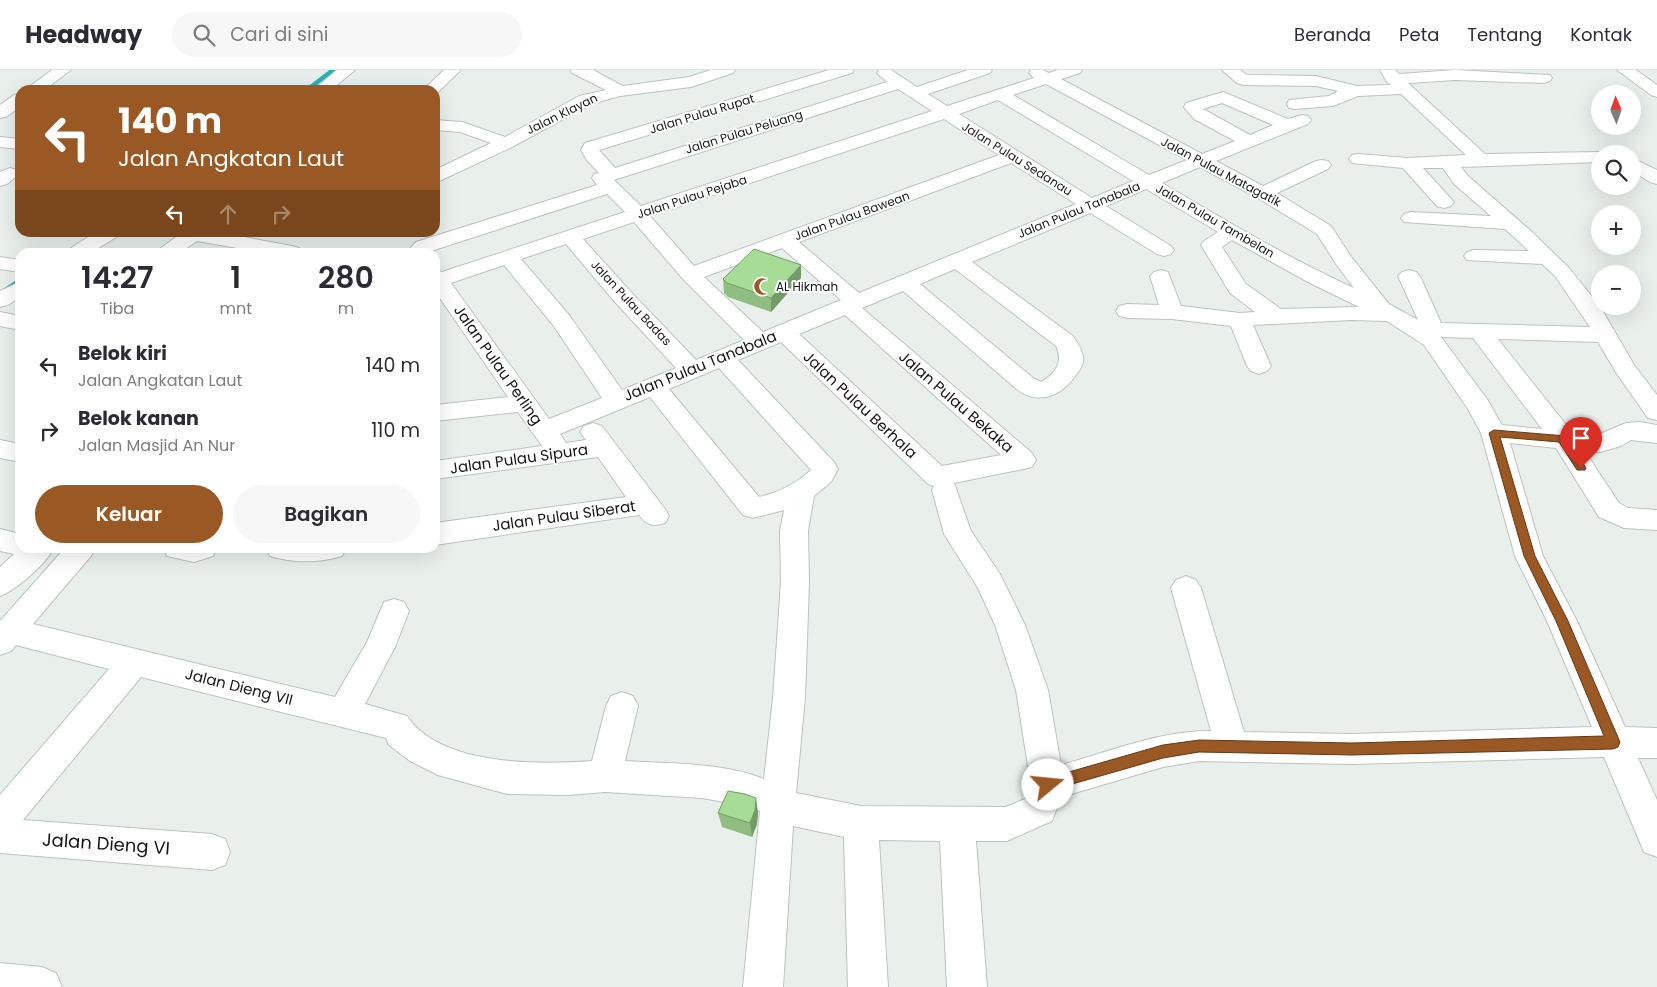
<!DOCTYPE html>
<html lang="id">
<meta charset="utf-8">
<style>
body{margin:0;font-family:Poppins,sans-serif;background:#f7f7f7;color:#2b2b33;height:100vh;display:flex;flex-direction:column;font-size:19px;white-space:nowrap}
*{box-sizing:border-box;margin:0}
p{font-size:16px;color:#7c7c81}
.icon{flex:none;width:28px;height:28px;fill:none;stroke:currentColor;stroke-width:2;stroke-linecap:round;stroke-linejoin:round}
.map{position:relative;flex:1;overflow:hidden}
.panel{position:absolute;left:15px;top:178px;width:425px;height:305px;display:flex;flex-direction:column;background:#fff;border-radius:15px;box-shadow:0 5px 20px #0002}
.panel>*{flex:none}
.guide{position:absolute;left:15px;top:15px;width:425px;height:152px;border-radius:15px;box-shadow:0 5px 20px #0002;background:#995824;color:#fff;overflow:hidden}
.needle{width:32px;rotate:358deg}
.controls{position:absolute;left:1591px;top:15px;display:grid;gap:10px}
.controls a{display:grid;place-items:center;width:50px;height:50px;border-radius:50%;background:#fff;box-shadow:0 5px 20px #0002;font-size:25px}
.pin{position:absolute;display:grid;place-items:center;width:42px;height:42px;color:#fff;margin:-51px -21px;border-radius:50% 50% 50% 0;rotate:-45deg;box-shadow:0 0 5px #0007}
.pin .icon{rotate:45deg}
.me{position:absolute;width:55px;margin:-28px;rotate:73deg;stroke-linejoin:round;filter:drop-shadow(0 0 4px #0008)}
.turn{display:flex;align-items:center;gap:18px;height:105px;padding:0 20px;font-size:22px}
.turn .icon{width:65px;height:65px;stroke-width:2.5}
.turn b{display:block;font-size:35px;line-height:42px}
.lanes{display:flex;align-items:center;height:48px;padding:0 20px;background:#0003;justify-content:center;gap:25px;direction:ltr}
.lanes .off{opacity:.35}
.eta{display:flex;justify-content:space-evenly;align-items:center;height:85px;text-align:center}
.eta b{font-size:30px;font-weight:600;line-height:35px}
.button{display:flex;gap:10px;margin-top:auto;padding:10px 20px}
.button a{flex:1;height:58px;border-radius:30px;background:#995824;color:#fff;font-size:20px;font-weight:600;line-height:58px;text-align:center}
.button a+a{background:#f7f7f7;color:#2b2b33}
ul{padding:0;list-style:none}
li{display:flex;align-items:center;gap:15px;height:65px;padding:0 20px}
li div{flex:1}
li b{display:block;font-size:19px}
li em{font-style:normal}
header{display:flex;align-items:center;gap:30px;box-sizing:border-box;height:70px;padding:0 25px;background:#fff;border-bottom:1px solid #e1e1e2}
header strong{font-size:24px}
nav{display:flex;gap:28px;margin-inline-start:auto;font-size:18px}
.search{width:350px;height:45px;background:#f7f7f7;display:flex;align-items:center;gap:12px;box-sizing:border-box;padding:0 18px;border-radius:28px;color:#7c7c81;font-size:19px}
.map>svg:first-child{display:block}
</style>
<header>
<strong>Headway</strong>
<div class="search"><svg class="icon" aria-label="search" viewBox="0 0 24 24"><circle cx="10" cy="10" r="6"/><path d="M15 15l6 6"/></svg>Cari di sini</div>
<nav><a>Beranda</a><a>Peta</a><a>Tentang</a><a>Kontak</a></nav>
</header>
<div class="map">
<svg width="1657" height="917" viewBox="0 0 1657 917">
<rect width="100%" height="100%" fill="#e9f0ec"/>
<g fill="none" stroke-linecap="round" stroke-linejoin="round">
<!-- stream-far1 -->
<path stroke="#2aafb7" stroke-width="4.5" d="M307,20L333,0"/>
<!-- stream -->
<path stroke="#2aafb7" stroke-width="5.5" d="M0,224L20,211"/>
<defs>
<path id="minor" d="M52,0H71L44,20H25Z
M337,0H355L331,20H313Z
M444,0H461L437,23L435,24V20H423Z
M570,0H593L623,16L689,7L711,0H735L733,3L691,17L620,26L591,34L512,77L435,113V100L491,73L460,62L435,60V50L462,52L505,67L579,26L606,20L572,3Z
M829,0H854L852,3L599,80L615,98L887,12L877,3L879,0H891L917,17L968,0H992L990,3L928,24L947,36L1034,8L1029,3L1031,0H1043L1049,3L1058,0H1082L1080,3L1061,9L1202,84L1235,71L1194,49L1184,37L1186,33L1223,22L1288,49L1302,45L1308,46L1311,50L1308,54L1216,91L1263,116L1316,91L1322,90L1328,91L1331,95L1328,99L1277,123L1331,156L1352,188L1389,234L1418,250L1398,206L1402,202L1409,200L1416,202L1420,206L1441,253L1590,257L1555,206L1542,194L1467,190L1464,186L1467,182L1474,180L1529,181L1505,159L1404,152L1401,148L1404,144L1411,142L1491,146L1454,114L1443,98H1423L1454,132L1451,136L1444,138L1437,136L1403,98L1352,93L1349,89L1352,85L1358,84L1408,88L1466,85L1401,24L1358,26L1333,36L1295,39L1289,38L1287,34L1289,30L1329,26L1338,21L1316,16L1243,15L1237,13L1222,0H1240L1247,5L1316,6L1357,16L1391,15L1387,12L1380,0H1395L1399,4L1455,0L1550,5L1552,8L1550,11L1544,13L1455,10L1408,13L1485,84L1600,82L1607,84H1600V92L1461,97L1468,106L1531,161L1569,198L1601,238L1634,295L1657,325V350L1648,348L1617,304L1598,272L1498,269L1571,361L1600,364L1626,353L1640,352L1657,355V373L1631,370L1621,376L1600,382L1584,380L1619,433L1628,438L1657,440V460L1624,458L1599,447L1556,378L1510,373L1543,486L1577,551L1625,657L1657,658V688H1638L1657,730V787L1644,782L1604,687L1352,694L1199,691L1163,697L1061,727L1052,751L1007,771H976L987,917H947L940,771L879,770L888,917H848L844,767L793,756L783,917H743L760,741L748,736L702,728L605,722L569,725L507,724L438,705L410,691L389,675L386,668L141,607L23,750L212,764L225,769L230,782L225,795L212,800L0,783V725L109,599L16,575L11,581L0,585V551L65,478H95L91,486L33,554L335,627L367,572L384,532L394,529L404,532L409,541L395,577L365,634L407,646C440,696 539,695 592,691L606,636L611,626L622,622L633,626L638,636L625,691C670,694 722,692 764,709L773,628L781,512L780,461L784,440L753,448L743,445L650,327L560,364L566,373L586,370L580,362L584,356L593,353L602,356L665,439L669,446L665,453C652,457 647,455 639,445L435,475V453L626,427L598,387L435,409V391L542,376L518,342L435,351V335L508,327L435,221V200L442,202L625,142L607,124L428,182H407L416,172L597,115L592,108L594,104L599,103L586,89L581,80L585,73ZM1046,14L1187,90L1149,105L1013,25ZM898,19L932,41L641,136L614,110ZM998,30L1133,111L1092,128L959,44ZM1222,33L1273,55L1250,65L1203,39ZM944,49L999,85L694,196L650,146ZM1011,93L1076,134L859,223L799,172ZM1200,97L1256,127L1317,164L1336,194L1354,218C1288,188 1225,150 1162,113ZM1146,119L1218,162L1204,171L1201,175L1230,223L1255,242L1240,243L1181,236L1168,202L1161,200L1154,202L1150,206L1159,235L1127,234L1119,236L1116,241L1119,246L1127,248L1172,249L1231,256L1247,296L1251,301L1259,304L1267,301L1271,296L1253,255L1351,250L1387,251L1424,275L1468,339L1481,363L1515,486L1547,551L1592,657L1352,664L1244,662L1201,518L1196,510L1186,506L1176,510L1171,518L1211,661C1163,660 1108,682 1061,695L1048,620L1025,555L1000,504L971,461L954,413L1023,399L1032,397L1036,390L1032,383L862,238L903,221L1019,321C1040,335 1063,325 1076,305C1080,300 1084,294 1083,287C1082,279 1077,272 1073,266L972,192L1090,143L1157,184L1164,186L1171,184L1174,180L1171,176L1106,136ZM634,152L683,209L744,270L696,290L630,221L583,169ZM1232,170L1308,212L1359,237L1281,239L1246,214L1222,177ZM566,174L614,231L676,298L622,320L569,245L521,189ZM782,178L841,230L763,262L704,207ZM504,195L553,255L602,328L549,349L451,213ZM955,199L1056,276C1064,292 1055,304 1041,312L1033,308L920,214ZM845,245L1001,385L942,396L799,264ZM1441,267L1473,268L1542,359L1502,355L1487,329ZM781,272L928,414L934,416L932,420L944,464L978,518L995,555L1016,620L1031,715L1027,728L1006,737L861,736L796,723L805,628L809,512L808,461L814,426L831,412L838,399L834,392L738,290ZM719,298L811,400C797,413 778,423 759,427L669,319Z
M1617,0H1636L1657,15V27L1651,25Z
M20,24V37L6,47L0,48V35L14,25Z
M0,67L20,69V79L0,77Z
M1632,88L1657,100V114L1650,112L1632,101Z
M10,98L17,100L19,104L7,114L0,116V102Z
M96,162H121L118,166L92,182H68L71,178Z
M170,162H217L292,176L299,178L302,182H261L197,171L181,182H158L161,178L176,167Z
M0,187L20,190V202L0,199Z
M20,212V227L8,235L0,237V221Z
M0,242L20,246V260L0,256Z
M0,370L20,374V392L0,388Z
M0,459L20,464V478L53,479C45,495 16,520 0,526V497L14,484L0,481Z
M163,478H217L213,486L194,492L167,486Z
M266,478H346L342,486C320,493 292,493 270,486Z
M0,893L42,897L56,903L62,917H0Z"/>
</defs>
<!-- minor casing -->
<use href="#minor" stroke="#bcc3be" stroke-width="2"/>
<!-- minor -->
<use href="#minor" fill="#fff" fill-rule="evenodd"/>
</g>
<!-- wall -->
<path fill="#90bd82" d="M801,208L771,242L728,227L724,223L723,209Z
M758,742L757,754L752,767L722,757L718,743Z"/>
<!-- shaded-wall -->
<path fill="#759a6a" d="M801,195V208L771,242V228Z
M756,728L758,742L757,754L752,767L750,753Z"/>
<!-- building -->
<path fill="#a7dc97" stroke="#759a6a" d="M754,179L801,195L771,228L727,213L723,209Z
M728,721L745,724L756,728L755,740L750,753L718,743Z"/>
<!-- route -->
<path fill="#995824" stroke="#633917" d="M1494,360L1566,366L1586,398L1585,400H1577L1559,372L1500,367L1535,486L1568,551L1620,672L1618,677L1613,679L1352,685L1199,682L1163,688L1048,721L1043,719L1041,715L1043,710L1048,708L1163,675L1199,670L1352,673L1604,666L1556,551L1524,486L1489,363Z"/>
<!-- icons -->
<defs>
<symbol id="mosque-bare" viewBox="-9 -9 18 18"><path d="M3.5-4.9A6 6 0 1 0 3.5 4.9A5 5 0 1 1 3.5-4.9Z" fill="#995824" stroke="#fff" stroke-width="2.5" paint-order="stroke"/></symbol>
</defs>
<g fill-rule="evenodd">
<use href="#mosque-bare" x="750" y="204" width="25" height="25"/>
</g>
<g text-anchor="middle" stroke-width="4" stroke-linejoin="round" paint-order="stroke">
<!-- far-street labels -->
<g font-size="12" fill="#151716" stroke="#fff">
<text transform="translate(562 44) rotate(-26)" y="4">Jalan Klayan</text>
<text transform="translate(702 44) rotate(-17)" y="4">Jalan Pulau Rupat</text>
<text transform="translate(744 62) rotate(-17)" y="4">Jalan Pulau Peluang</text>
<text transform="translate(1017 89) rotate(32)" y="4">Jalan Pulau Sedanau</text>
<text transform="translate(1221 102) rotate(28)" y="4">Jalan Pulau Matagatik</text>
<text transform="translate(692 127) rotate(-18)" y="4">Jalan Pulau Pejaba</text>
<text transform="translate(1079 140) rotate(-22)" y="4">Jalan Pulau Tanabala</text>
<text transform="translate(852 146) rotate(-20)" y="4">Jalan Pulau Bawean</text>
<text transform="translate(1215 151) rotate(30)" y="4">Jalan Pulau Tambelan</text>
<text transform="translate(631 233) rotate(47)" y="4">Jalan Pulau Badas</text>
</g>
<!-- far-poi labels -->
<g font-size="12" fill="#151716" stroke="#fff" text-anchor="start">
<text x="776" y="221">AL Hikmah</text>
</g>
<!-- street labels -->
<g font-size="15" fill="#151716" stroke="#fff">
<text transform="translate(498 295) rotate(55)" y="5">Jalan Pulau Perling</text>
<text transform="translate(700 296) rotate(-22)" y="5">Jalan Pulau Tanabala</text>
<text transform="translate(956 332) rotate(41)" y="5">Jalan Pulau Bekaka</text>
<text transform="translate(860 335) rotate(43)" y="5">Jalan Pulau Berhala</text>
<text transform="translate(519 389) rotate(-8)" y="5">Jalan Pulau Sipura</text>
<text transform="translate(564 446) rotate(-8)" y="5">Jalan Pulau Siberat</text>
<text transform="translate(239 617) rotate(14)" y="5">Jalan Dieng VII</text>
</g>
<!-- near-street labels -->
<g font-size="18" fill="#151716" stroke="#fff">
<text transform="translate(106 774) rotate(4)" y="6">Jalan Dieng VI</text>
</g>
</g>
</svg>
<div class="controls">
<a><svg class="needle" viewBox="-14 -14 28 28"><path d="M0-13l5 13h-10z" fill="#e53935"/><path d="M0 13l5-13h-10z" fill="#7c7c81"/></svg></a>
<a><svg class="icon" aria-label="search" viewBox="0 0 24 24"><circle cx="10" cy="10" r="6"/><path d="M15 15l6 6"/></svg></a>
<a>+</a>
<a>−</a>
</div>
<div class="pin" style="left:1581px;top:398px;background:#d93025"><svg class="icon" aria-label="arrive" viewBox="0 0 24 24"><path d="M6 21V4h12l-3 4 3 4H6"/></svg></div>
<svg class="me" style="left:1048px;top:715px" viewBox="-20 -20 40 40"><circle r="19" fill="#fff"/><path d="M0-13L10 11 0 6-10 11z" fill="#995824"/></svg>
<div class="guide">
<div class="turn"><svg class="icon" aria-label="left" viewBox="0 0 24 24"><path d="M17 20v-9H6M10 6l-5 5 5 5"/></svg><div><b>140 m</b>Jalan Angkatan Laut</div></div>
<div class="lanes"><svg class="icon" aria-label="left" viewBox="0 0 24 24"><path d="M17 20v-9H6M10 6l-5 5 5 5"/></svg><svg class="icon off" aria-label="ahead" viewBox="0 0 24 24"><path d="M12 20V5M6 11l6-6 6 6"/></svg><svg class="icon off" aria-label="right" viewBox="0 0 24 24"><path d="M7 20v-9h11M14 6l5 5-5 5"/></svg></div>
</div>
<section class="panel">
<div class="eta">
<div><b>14:27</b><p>Tiba</p></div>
<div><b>1</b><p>mnt</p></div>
<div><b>280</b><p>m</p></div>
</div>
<ul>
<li><svg class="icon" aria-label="left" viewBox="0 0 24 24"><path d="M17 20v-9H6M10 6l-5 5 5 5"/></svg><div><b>Belok kiri</b><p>Jalan Angkatan Laut</p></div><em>140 m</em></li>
<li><svg class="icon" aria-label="right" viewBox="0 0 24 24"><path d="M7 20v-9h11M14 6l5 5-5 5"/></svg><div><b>Belok kanan</b><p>Jalan Masjid An Nur</p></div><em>110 m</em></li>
</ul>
<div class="button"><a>Keluar</a><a>Bagikan</a></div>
</section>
</div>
